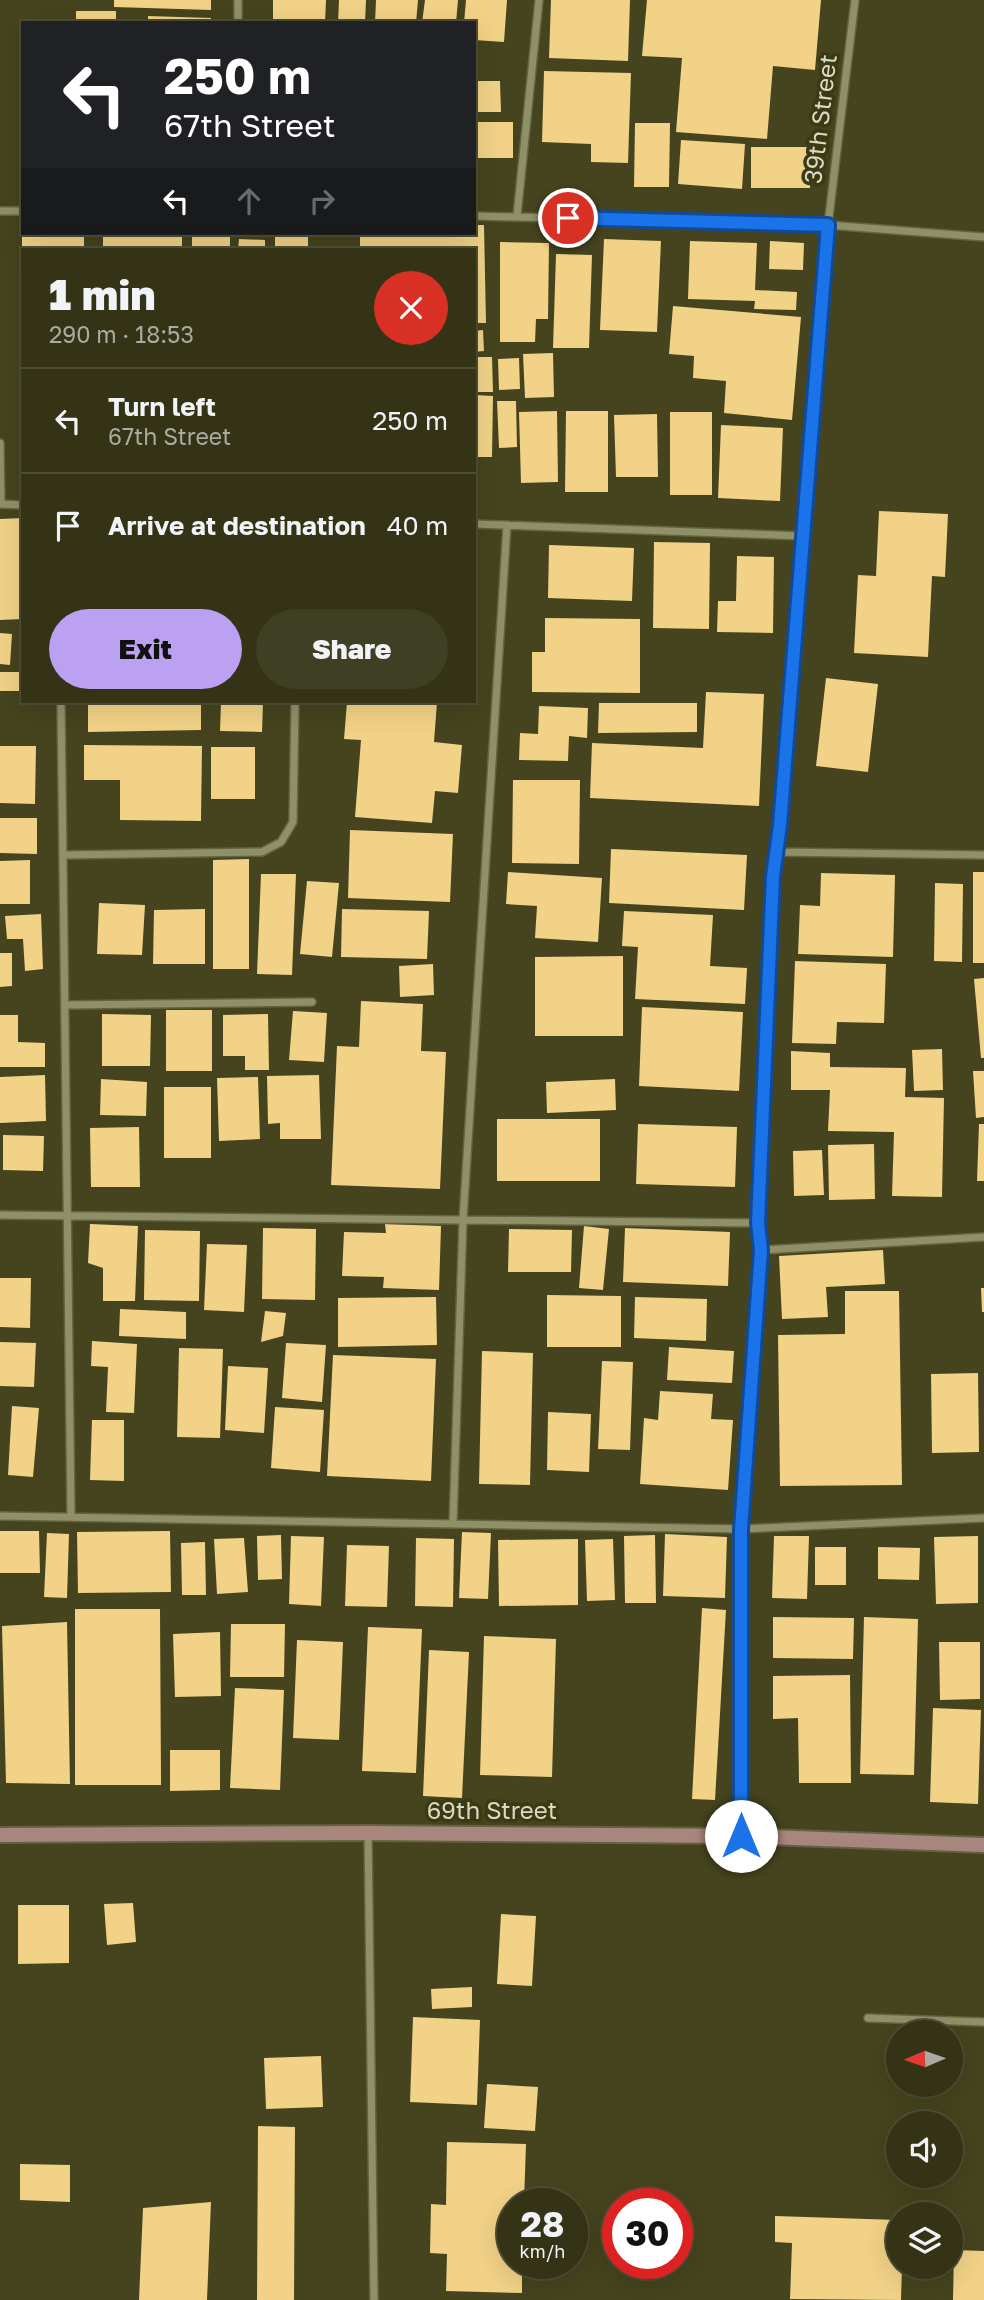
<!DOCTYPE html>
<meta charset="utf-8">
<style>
body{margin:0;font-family:"Golos Text",sans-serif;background:#3f3f23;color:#f1f3f6;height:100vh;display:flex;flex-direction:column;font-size:26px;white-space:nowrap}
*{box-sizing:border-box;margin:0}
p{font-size:23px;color:#a9aaa1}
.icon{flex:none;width:38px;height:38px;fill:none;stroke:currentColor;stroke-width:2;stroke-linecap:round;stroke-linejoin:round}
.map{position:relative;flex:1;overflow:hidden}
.panel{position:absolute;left:21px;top:248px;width:455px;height:455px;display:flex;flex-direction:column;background:#343316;border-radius:0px;box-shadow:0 7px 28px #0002,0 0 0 2px #4e4e35}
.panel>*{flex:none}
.guide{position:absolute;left:21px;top:21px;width:455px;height:214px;border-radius:0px;box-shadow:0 7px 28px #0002,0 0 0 2px #4e4e35;background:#202124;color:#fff;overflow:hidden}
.needle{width:46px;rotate:268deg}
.fabs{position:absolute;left:886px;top:2020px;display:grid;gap:14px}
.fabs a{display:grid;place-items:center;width:77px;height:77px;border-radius:50%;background:#343316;box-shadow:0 7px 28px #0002,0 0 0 2px #4e4e35;font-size:35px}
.speed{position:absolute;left:497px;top:2188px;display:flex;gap:14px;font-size:35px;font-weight:700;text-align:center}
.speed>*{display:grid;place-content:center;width:91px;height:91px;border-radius:50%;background:#343316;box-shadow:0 7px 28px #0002,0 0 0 2px #4e4e35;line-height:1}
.speed small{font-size:18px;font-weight:400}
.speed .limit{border:10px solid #d22;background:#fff;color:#111}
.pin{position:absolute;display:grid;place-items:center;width:60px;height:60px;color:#fff;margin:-30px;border:4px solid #fff;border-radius:50%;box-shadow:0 2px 7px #0007}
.me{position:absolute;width:77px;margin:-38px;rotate:0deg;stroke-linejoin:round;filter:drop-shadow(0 0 5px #0008)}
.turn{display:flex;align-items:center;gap:24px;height:147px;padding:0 28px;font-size:32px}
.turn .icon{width:91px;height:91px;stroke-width:2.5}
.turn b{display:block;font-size:49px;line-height:60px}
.lanes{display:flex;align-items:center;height:66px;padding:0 28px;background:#0003;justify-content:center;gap:35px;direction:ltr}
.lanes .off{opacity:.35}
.round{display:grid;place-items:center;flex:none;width:74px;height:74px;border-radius:37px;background:#3f3f23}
.summary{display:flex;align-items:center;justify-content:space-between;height:119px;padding:0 28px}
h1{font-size:42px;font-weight:800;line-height:52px}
.button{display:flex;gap:14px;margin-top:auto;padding:14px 28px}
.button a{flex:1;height:80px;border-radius:42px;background:#bca0f2;color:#111;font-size:28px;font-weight:800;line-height:80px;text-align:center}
.button a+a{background:#3f3f23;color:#f1f3f6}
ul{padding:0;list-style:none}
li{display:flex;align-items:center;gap:21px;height:105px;padding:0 28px;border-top:2px solid #4e4e35}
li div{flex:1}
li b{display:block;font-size:26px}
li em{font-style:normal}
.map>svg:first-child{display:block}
</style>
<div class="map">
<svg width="984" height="2300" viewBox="0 0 984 2300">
<rect width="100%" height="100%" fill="#45441e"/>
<!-- building -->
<path fill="#f1d287" d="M114,0H211V10L114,7Z
M273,0H326L325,23H273Z
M339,0H366L365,23H338Z
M376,0H418L416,23H375Z
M425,0H458L456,23H422Z
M466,0H507L504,42L474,40V23H464Z
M551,0H630L628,61L549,58Z
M647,0H821L815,70L773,66L767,139L676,132L682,58L642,56Z
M76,11H116V23H76Z
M148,16L211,18V23H148Z
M544,71L631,73L628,163L591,162V144L542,142Z
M474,81H500L501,112H474Z
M474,122H513V158H474Z
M635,123H670L669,187H634Z
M681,140L745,144L742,189L678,184Z
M751,147H810V188H751Z
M474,225H484L486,323H474V250H360V233H474Z
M22,233H84V250H22Z
M103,233H182V250H103Z
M275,233H308V250H275Z
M192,235H230V250H192Z
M239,239L265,240V250H238Z
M604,239L661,241L657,332L600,330Z
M690,241L757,243L755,290L797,292L796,310L754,309L755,301L688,299Z
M770,241L804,243L803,270L769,269Z
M500,242L549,243L548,319H536L535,342H500Z
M556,254L592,255L589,348H553Z
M673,306L801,317L792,420L724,413L726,381L693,378L694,356L669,354Z
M483,330L484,351L474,352V331Z
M553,353L554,397L525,398L523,354Z
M474,357H492L493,392H474Z
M519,358L520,389L499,390L498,359Z
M474,395L493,396L492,457H474Z
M497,401H516L517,447L499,448Z
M557,411L558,482L521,483L519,412Z
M566,411H608V492H565Z
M670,412H712V495H670Z
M657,414L658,477H616L614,415Z
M721,425L783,428L780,501L718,498Z
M879,511L948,514L945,577L932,576L928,657L854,653L858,575L876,576Z
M23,518V619L0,620V519Z
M654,542L710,543L709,629L653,628Z
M549,545L634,548L632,601L548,598Z
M737,556L774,557L773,633L717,632L718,601H736Z
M545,618L640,619V693L532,692V652H545Z
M0,633L12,634L10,665L0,664Z
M0,672H23V691H0Z
M826,678L878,684L868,772L816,766Z
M706,692L764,694L759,806L590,798L592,743L703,748Z
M88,702H201V730L88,732Z
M221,702H263L262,732L220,731Z
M347,702H437L434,742L462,745L458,793L435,791L432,823L355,817L361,740L344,739Z
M599,703H697V732L598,733Z
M539,706L588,708L587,738L569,736L568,761L519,760L520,733L538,734Z
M84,745L202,746L201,821L120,820V780H84Z
M0,746H36L35,804L0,803Z
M211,747H255V799H211Z
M513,780H580L579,864L512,863Z
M0,818H37V854L0,853Z
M350,830L453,834L450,902L348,898Z
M611,849L747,855L744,910L609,903Z
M249,859V969H213V860Z
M30,860V904H0V861Z
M508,872L602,878L598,942L535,938L537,906L506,904Z
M973,872H984V963H973Z
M821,873L895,875L893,957L798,954L800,905L820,906Z
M261,874H296L292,975L257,974Z
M307,881L339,883L332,957L300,954Z
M935,883L963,884L962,962L934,961Z
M99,903L145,905L142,955L97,954Z
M205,909V964H153L154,910Z
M342,909L429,911L427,959L341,957Z
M624,911L713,915L710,966L747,968L745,1004L635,999L638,947L622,946Z
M41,914L43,969L25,971L23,939H7L5,916Z
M0,953H12V986L0,987Z
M623,956V1036H535V957Z
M795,961L886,964L884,1023L837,1022L836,1044L792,1043Z
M433,964L434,995L400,997L399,966Z
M984,978V1058H981L974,979Z
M361,1001L423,1004L421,1051L446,1052L440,1189L331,1185L337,1046L359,1047Z
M642,1007L743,1012L739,1091L639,1086Z
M166,1010H212V1071H166Z
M293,1011L327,1013L324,1062L289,1060Z
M102,1014L151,1015L150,1066H102Z
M268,1014L269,1070H245V1056H223V1015Z
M0,1015H18V1042L45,1043V1067H0Z
M942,1049L943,1090L914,1091L912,1050Z
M791,1051L830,1053V1067L906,1068L905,1097L944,1098L942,1197L892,1196L894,1132L828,1131L830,1090H791Z
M973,1071H984V1117L976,1118Z
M45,1075L46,1121L0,1123V1077Z
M319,1075L321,1139H280V1123L268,1124L267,1076Z
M258,1077L260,1139L219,1141L217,1078Z
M101,1079L147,1082L146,1116L100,1115Z
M615,1079L616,1110L547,1113L546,1082Z
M164,1087H211V1158H164Z
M497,1119H600V1181H497Z
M638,1124L737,1127L735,1187L636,1184Z
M979,1124H984V1181H977Z
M139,1127L140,1187H91L90,1128Z
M3,1135L44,1136L43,1171L3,1170Z
M874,1144L875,1199L829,1200L828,1145Z
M822,1150L824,1195L794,1196L793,1151Z
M90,1224L138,1226L135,1301H103V1268L88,1263Z
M385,1224L441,1226L439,1290L383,1288L384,1277L342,1276L344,1232L386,1233Z
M584,1226L609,1229L603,1290L579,1288Z
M263,1228L316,1229L315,1300L262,1299Z
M625,1228L730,1232L728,1286L623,1282Z
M509,1229L572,1230L571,1272H508Z
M145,1230L200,1231L199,1301L144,1300Z
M207,1244L247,1245L244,1312L204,1310Z
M883,1250L885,1284L826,1287L828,1317L782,1319L779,1256Z
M0,1278H31L30,1328L0,1327Z
M981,1288H984V1312H982Z
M845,1291H899L902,1485L780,1486L778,1335L845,1334Z
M547,1295L621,1296V1347H547Z
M436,1297L437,1345L338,1347V1298Z
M635,1297L707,1299L706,1341L634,1338Z
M120,1309L186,1312V1339L119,1336Z
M265,1311L286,1313L283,1336L261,1342Z
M92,1341L137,1344L134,1413L106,1412L108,1367L91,1366Z
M0,1342L36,1343L34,1387L0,1386Z
M286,1343L326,1345L322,1402L282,1398Z
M669,1347L734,1351L732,1383L667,1380Z
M179,1348L223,1349L220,1438L177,1437Z
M482,1351L533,1353L530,1485L479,1484Z
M333,1355L436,1359L431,1481L327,1476Z
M602,1361L633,1362L630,1450L598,1449Z
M228,1366L268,1368L264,1433L225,1430Z
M978,1373L979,1452L932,1453L931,1374Z
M660,1391L713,1394L711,1419L733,1420L728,1490L640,1484L644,1418L658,1420Z
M12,1406L39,1408L33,1477L8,1475Z
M275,1407L324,1410L320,1472L271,1468Z
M548,1412L591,1414L589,1472L547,1470Z
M92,1420H124V1481L90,1480Z
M0,1531H39L40,1573H0Z
M170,1531L171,1592L78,1593L77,1532Z
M462,1532L491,1533L488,1599L459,1598Z
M47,1533L69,1534L67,1598L44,1597Z
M665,1534L727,1537L725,1598L663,1596Z
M281,1535L282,1579L258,1580L257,1536Z
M655,1535L656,1603H625L624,1536Z
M291,1536L324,1537L321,1606L289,1604Z
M774,1536H809L807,1599L772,1598Z
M978,1536V1603L936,1604L934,1537Z
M244,1538L248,1592L217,1594L214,1539Z
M416,1538L454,1539L453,1607L415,1606Z
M578,1539V1605L499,1606L498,1540Z
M613,1539L615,1600L587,1601L585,1540Z
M205,1542L206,1595H182L181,1543Z
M347,1545L389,1546L387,1607L345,1606Z
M815,1547H846V1585H815Z
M878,1547L920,1548L919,1580L878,1579Z
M702,1608L726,1610L715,1800L692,1799Z
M75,1609H160L161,1785H75Z
M773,1617L854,1618L853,1659L773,1658Z
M864,1617L918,1619L914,1775L860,1774Z
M67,1622L70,1784L6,1783L2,1626Z
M231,1624H285L284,1677H230Z
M368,1627L422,1629L416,1773L362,1771Z
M220,1632L221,1696L175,1697L173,1634Z
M484,1636L556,1639L552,1777L480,1775Z
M297,1640L343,1642L339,1740L293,1738Z
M939,1642H980V1699L940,1700Z
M429,1650L469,1652L462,1798L423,1796Z
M850,1675L851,1783H799L798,1718L773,1719V1676Z
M235,1688L284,1690L280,1790L230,1788Z
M933,1708L981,1710L978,1804L930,1802Z
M170,1750H220V1790L170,1791Z
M133,1903L136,1942L107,1945L104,1904Z
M18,1905H69V1963L18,1964Z
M501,1914L536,1916L532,1986L497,1984Z
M472,1987V2007L432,2009L431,1989Z
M413,2017L480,2020L477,2105L410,2102Z
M321,2056L323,2107L266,2109L264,2058Z
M487,2084L538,2087L535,2131L484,2128Z
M258,2126L295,2127L294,2300H257Z
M447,2142L526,2144L524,2203H513V2263H522V2293L446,2291L447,2254L430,2253L431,2204L446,2205Z
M20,2164L70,2165V2202L20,2200Z
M211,2202L207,2300H139L143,2208Z
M775,2216L898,2220V2266H902L901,2300L790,2299L792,2243L775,2242Z
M954,2250L984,2251V2300H953Z"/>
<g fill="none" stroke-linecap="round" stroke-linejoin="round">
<defs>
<path id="street" d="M238,23V0
M0,211H23
M474,216L828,225L984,237
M517,216L539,0
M0,443L1,504
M0,504L23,505
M474,524L804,536
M61,702L71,1517
M778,852L984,855
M64,855L262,852L281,842L293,822L295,702
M65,1005L312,1002
M0,1215L758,1223
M762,1250L984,1237
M0,1516L741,1529L984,1518
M453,1524L463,1220L507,525
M368,1833L374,2300
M741,1836V1529L762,1250L758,1223L773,876L778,852L828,225L855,0
M868,2018L984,2022"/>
<path id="secondary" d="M0,1835L368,1833L741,1836L984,1845"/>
</defs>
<!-- street casing -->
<use href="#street" stroke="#636241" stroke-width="10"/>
<!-- secondary casing -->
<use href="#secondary" stroke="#636241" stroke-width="18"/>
<!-- street -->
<use href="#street" stroke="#909068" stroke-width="7"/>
<!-- secondary -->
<use href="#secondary" stroke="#a8857d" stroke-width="14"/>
</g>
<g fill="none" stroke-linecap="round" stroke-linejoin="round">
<defs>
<path id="route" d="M568,218L828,225L780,825L773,876L758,1223L761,1250L741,1529V1836"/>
</defs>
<!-- route casing -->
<use href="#route" stroke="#114b97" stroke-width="18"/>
<!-- route -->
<use href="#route" stroke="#1a73e8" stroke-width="12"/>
</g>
<g text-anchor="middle" stroke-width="7" stroke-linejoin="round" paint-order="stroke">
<!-- street labels -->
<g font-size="24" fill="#d9dac5" stroke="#3b3a13">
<text transform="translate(821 119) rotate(-83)" y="8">39th Street</text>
<text x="492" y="1819">69th Street</text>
</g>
</g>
</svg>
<div class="fabs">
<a><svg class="needle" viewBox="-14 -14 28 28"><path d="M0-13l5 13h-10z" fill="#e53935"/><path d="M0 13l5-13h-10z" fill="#a9aaa1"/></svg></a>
<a><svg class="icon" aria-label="sound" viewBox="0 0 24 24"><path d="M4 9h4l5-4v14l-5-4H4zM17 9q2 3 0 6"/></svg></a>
<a><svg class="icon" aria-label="layers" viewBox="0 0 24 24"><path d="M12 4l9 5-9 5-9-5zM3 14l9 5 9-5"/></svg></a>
</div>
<div class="speed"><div>28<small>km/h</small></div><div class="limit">30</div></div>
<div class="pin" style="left:568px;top:218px;background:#d93025"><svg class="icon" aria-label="arrive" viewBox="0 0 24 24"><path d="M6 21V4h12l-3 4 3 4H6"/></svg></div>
<svg class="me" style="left:741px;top:1836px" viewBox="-20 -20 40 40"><circle r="19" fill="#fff"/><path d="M0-13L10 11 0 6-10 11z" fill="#1a73e8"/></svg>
<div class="guide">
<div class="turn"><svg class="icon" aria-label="left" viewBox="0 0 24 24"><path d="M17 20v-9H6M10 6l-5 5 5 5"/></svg><div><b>250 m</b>67th Street</div></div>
<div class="lanes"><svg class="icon" aria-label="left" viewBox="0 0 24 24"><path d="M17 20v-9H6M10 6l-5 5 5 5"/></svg><svg class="icon off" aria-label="ahead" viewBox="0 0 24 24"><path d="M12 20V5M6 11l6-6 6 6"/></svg><svg class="icon off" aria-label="right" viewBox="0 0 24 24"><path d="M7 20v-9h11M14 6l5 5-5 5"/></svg></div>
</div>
<section class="panel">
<div class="summary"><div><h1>1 min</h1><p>290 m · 18:53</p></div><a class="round" style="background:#d93025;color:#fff"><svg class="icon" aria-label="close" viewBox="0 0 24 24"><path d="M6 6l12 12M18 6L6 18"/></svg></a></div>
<ul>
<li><svg class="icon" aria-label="left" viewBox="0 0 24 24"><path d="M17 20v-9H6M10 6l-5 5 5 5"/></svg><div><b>Turn left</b><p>67th Street</p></div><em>250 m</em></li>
<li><svg class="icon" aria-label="arrive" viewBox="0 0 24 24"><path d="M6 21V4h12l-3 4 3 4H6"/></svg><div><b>Arrive at destination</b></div><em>40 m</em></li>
</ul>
<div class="button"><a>Exit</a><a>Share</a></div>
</section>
</div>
